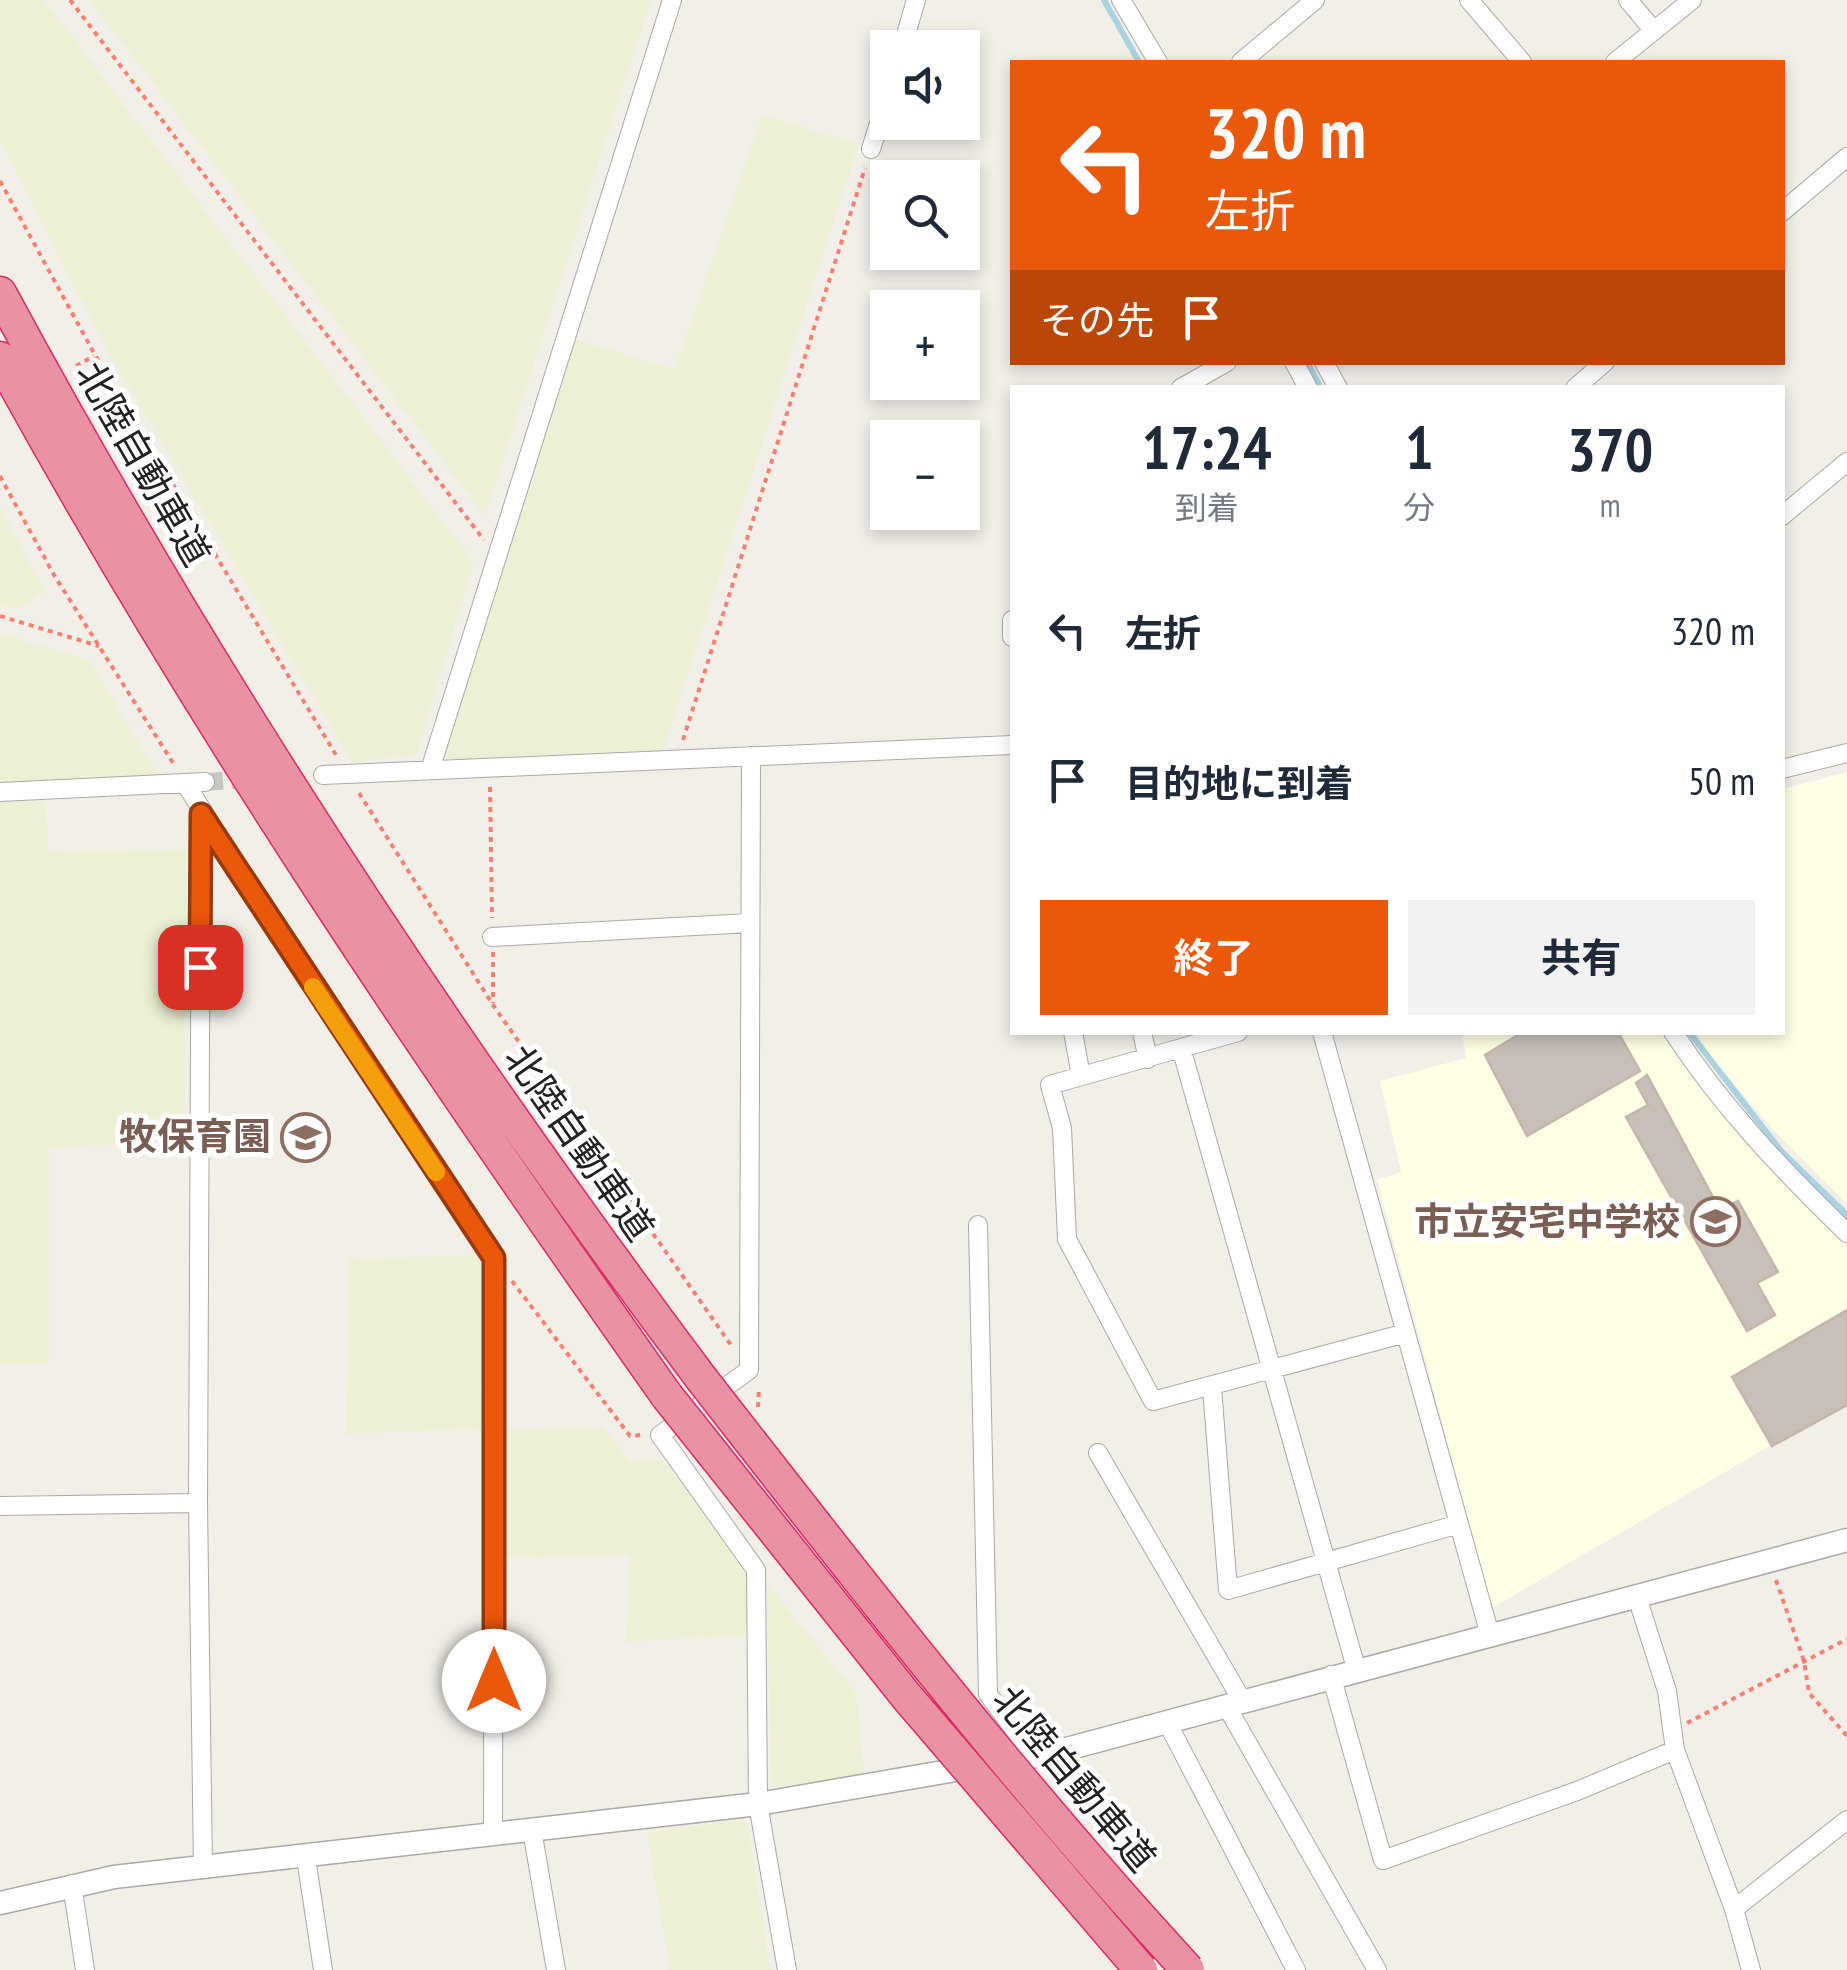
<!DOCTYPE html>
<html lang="ja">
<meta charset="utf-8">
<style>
body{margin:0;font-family:"PT Sans Narrow","Noto Sans JP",sans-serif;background:#f2f2f3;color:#1f2937;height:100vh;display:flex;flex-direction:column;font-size:38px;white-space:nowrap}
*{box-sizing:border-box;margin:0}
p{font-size:32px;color:#747a83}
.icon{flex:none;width:55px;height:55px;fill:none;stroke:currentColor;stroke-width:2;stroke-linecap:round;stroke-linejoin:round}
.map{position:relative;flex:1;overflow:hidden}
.sheet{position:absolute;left:1010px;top:385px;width:775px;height:650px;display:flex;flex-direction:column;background:#fff;border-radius:0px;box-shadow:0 5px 15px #0003}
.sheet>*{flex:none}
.hud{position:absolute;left:1010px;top:60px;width:775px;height:305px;border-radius:0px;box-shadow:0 5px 15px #0003;background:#ea580c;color:#fff;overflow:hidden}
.fabs{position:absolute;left:870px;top:30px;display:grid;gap:20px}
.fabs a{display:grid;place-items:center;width:110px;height:110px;border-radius:0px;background:#fff;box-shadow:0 5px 15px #0003;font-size:50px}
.pin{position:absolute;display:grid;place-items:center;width:85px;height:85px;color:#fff;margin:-42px;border-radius:20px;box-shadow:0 5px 15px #0006}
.me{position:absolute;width:110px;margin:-55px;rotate:0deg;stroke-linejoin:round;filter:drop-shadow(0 0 8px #0008)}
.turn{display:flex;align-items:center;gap:35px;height:210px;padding:0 30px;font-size:45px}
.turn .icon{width:130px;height:130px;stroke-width:2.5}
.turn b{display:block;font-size:70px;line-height:85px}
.then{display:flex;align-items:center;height:95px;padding:0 30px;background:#0003;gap:20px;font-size:38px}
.eta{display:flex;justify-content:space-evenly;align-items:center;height:170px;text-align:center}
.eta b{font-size:60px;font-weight:700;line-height:70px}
.action{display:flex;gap:20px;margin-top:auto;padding:20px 30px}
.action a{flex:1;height:115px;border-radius:0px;background:#ea580c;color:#fff;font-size:40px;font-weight:700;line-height:115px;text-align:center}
.action a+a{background:#f2f2f3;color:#1f2937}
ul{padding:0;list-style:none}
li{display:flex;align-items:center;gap:30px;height:150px;padding:0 30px}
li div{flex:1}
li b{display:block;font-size:38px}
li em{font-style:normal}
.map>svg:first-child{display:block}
</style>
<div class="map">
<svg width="1847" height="1970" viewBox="0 0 1847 1970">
<rect width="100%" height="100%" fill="#f2efe9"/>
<!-- education -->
<path fill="#ffffe5" d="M1847,772V1204L1780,1137L1713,1060L1696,1033L1782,1032L1783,789Z
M1462,1033H1663L1693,1078L1847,1247V1401L1492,1608L1377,1180L1401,1172L1380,1081L1466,1058Z"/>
<!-- farmland -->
<path fill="#eef0d5" d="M0,0H44L474,562L416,756L352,762L104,345L0,140Z
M89,0H651L485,516Z
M762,115L859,143L663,751L442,760L575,339L675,369Z
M0,506L45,591L18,609L0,604Z
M0,633L89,660L159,776L0,784Z
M45,801L49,851L187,849L184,1141L49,1148V1363H0V802Z
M473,1255L484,1264L481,1429L346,1434L349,1259Z
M603,1427L630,1461H665L746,1573V1635L626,1642L629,1555L501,1558L502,1430Z
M767,1583L856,1693L864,1775L771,1788Z
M747,1819L770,1970H670L647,1832Z"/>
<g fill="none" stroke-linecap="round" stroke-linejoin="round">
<!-- stream -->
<path stroke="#aad3df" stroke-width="6" d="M1104,0L1139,62
M1307,362L1321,388
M1689,1032L1781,1151L1847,1215"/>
</g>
<!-- building -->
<path fill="#c7bfb8" stroke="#c4b6ab" stroke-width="2.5" d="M1523,1032H1618L1640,1071L1527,1136L1485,1055Z
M1647,1075L1720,1210L1738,1201L1778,1272L1757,1283L1775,1315L1747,1331L1626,1117L1648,1105L1636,1083Z
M1847,1310V1405L1772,1446L1732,1377Z"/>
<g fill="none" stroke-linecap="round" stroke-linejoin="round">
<!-- minor-tunnel -->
<path stroke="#c8c6c1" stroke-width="18" stroke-dasharray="18 9" stroke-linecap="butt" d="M205,782L253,779"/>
<defs>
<path id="minor" d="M1121,0L1158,62
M1469,0L1522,62
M1628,0L1654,31
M902,48L916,0
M1241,62L1315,0
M1615,62L1692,0
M871,149L888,95
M1782,212L1847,157
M1294,362L1308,388
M1324,362L1338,388
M1181,388L1227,362
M1575,388L1605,362
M1782,516L1847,462
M1012,620V637
M751,756L749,1370L660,1435L756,1570L758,1804L787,1970
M1782,769L1847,753
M430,770L672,0
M323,775L1012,745
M185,783L333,1019L494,1257L493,1835
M0,792L205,782
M201,814L198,1503L203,1869
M492,937L750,923
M1073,1032L1081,1076
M1142,1032L1148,1059
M1238,1032L1050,1085L1062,1128L1067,1239L1153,1401L1406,1333
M1322,1032L1490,1635
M1673,1032C1722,1107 1783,1171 1847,1233
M1182,1051L1356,1668
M978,1225L988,1694L1034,1756
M1212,1388L1228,1590L1459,1524
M1098,1453L1243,1702
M0,1506L198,1503
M1637,1597L1667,1691L1675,1750L1734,1909L1751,1970
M1331,1675L1383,1860L1577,1791L1675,1750
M1227,1707L1377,1970
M1168,1724L1296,1970
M532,1830L556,1970
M306,1858L323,1970
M72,1884L85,1970
M1734,1909L1847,1820"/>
<path id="tertiary" d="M0,1903L114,1877L758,1804L1048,1754L1847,1540"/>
<path id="motorway" d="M0,293C205,673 442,1033 701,1378
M0,358C198,720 429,1059 667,1396"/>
</defs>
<!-- minor casing -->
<use href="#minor" stroke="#a9a9a9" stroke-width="20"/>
<!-- tertiary casing -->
<use href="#tertiary" stroke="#a9a9a9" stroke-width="25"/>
<!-- motorway casing -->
<use href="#motorway" stroke="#dc2a67" stroke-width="35"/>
<!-- path -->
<path stroke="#fa8072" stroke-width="4" stroke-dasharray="5 5" stroke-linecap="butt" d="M70,0L484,540
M0,181L95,355L336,755
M76,366L94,356
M0,476L54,575L173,763
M0,616L99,646
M683,740L865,168
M490,787L492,918
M359,793L493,1005L731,1345
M493,952V1003
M512,1281L630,1436L641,1435
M758,1407L759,1387
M1776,1580L1804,1661L1809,1693L1847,1736
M1687,1723L1847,1639"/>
<!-- minor -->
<use href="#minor" stroke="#fff" stroke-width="18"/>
<!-- tertiary -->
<use href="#tertiary" stroke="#fff" stroke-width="22"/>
<!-- motorway -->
<use href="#motorway" stroke="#e892a2" stroke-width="32"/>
<defs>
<path id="motorway-bridge" d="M701,1378C858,1580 1015,1782 1188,1970
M667,1396L907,1697L1141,1970"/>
</defs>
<!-- motorway-bridge casing -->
<use href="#motorway-bridge" stroke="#dc2a67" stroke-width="35" stroke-linecap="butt"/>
<!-- motorway-bridge -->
<use href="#motorway-bridge" stroke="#e892a2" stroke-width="32"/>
</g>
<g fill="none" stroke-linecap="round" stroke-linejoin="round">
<defs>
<path id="route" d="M200,967L201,814L494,1258V1681"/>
</defs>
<!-- route casing -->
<use href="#route" stroke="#983908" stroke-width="25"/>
<!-- route -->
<use href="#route" stroke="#ea580c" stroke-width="18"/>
<!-- slow -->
<path stroke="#f59e0b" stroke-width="18" d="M313,987L436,1172"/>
</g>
<!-- icons -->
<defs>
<symbol id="school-ring" viewBox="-11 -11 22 22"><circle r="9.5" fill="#fff" stroke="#8d6e63" stroke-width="1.5"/><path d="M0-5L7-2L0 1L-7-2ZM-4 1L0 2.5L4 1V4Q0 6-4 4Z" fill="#8d6e63"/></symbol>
</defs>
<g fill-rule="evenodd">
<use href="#school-ring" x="278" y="1110" width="55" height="55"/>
<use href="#school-ring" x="1688" y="1194" width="55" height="55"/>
</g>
<g text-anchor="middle" stroke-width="10" stroke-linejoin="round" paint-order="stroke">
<!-- street labels -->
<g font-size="38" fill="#222" stroke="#fff">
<text transform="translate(143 464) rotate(60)" y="13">北陸自動車道</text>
<text transform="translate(579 1143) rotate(55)" y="13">北陸自動車道</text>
<text transform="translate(1074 1779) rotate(50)" y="13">北陸自動車道</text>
</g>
<!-- education labels -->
<g font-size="38" font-weight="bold" fill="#785e54" stroke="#fff" text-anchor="end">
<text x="271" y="1150">牧保育園</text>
<text x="1680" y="1235">市立安宅中学校</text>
</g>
</g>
</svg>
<div class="fabs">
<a><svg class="icon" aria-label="sound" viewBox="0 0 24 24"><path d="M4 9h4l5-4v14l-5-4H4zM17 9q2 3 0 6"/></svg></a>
<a><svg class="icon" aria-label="search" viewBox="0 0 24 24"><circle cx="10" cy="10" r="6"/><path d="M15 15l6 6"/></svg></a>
<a>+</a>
<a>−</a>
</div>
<div class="pin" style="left:200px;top:967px;background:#d93025"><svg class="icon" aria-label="arrive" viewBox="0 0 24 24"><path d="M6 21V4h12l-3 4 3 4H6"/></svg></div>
<svg class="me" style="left:494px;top:1681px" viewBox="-20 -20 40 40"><circle r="19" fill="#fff"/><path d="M0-13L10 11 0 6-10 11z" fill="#ea580c"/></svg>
<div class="hud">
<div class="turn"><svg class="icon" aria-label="left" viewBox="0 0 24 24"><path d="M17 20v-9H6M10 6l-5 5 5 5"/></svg><div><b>320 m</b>左折</div></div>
<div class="then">その先<svg class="icon" aria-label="arrive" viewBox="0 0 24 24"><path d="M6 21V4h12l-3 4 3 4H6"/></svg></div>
</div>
<section class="sheet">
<div class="eta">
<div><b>17:24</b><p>到着</p></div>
<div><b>1</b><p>分</p></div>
<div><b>370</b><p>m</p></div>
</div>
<ul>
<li><svg class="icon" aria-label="left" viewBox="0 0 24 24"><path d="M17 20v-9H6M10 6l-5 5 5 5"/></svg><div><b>左折</b></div><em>320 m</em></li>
<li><svg class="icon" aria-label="arrive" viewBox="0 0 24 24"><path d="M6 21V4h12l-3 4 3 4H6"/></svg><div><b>目的地に到着</b></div><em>50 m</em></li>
</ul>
<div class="action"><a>終了</a><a>共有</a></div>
</section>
</div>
